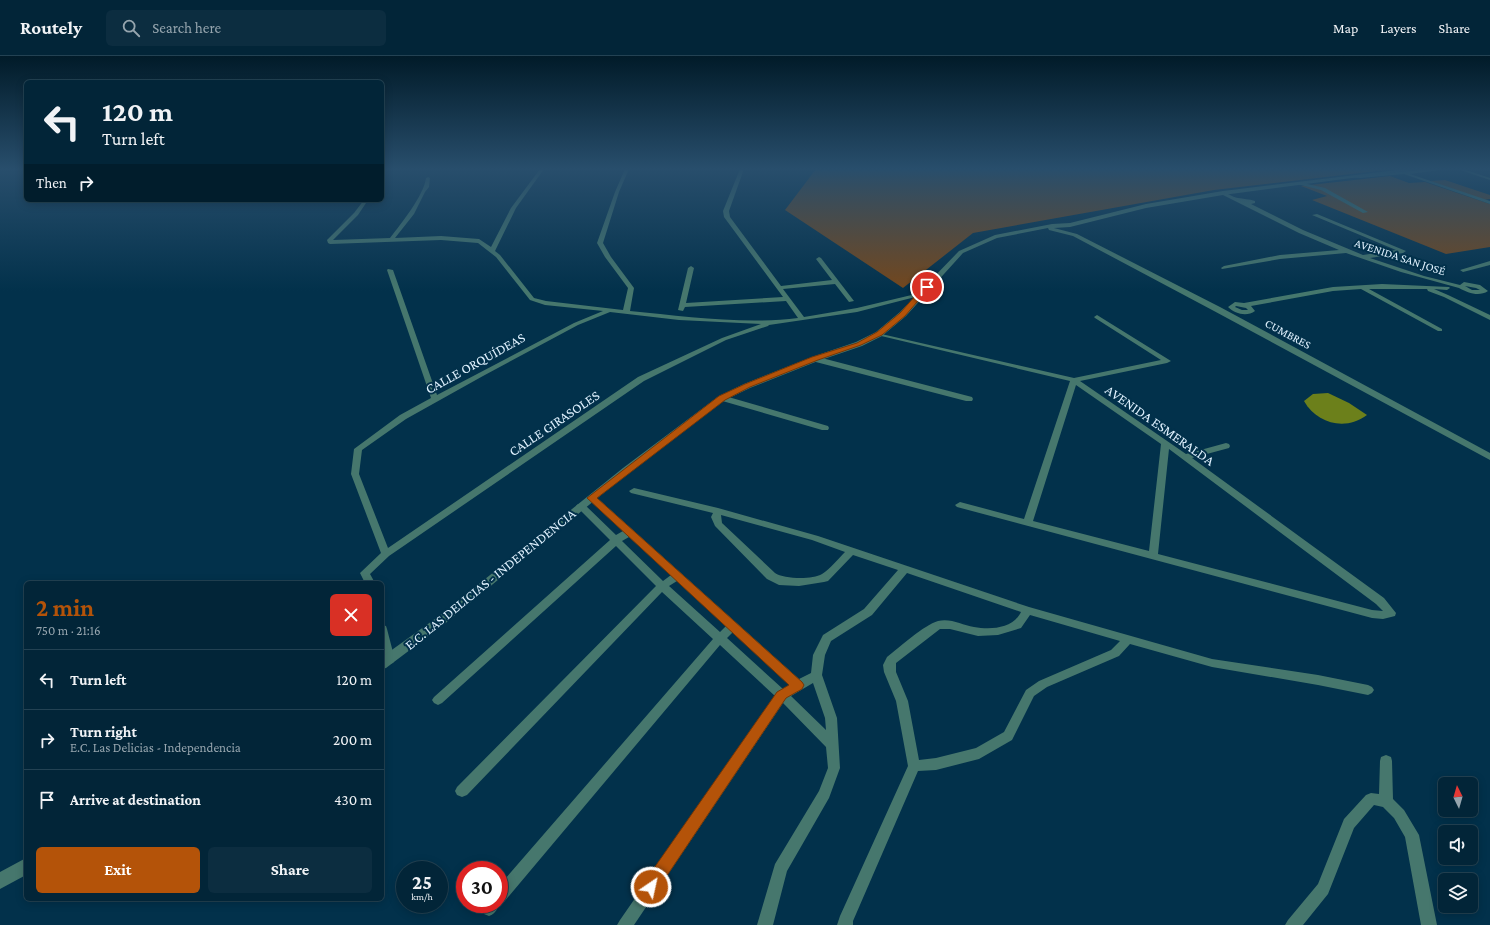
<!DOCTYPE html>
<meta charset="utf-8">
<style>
body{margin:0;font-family:"Crimson Pro",serif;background:#0c2d40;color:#f1f3f6;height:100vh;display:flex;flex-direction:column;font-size:15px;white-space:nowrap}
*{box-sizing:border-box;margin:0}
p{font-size:13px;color:#96a5ae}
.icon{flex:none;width:22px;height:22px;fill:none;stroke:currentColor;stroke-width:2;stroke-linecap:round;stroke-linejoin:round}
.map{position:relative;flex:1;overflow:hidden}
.panel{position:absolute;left:24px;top:525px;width:360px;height:320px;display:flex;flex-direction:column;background:#022538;border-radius:6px;box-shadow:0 2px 10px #0003,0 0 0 1px #234253}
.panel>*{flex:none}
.guide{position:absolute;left:24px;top:24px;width:360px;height:122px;border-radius:6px;box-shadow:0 2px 10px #0003,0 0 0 1px #234253;background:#022538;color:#f1f3f6;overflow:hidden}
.needle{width:26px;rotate:355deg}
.tools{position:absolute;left:1438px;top:721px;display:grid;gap:8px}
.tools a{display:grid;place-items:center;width:40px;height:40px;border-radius:6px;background:#022538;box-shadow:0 2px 10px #0003,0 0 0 1px #234253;font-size:20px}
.speed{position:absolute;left:396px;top:805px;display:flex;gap:8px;font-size:20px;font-weight:700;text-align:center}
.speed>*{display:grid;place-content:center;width:52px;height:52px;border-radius:50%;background:#022538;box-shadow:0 2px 10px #0003,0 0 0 1px #234253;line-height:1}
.speed small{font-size:10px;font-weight:400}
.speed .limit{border:6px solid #d22;background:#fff;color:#111}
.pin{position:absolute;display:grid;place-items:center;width:34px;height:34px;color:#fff;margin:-17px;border:2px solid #fff;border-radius:50%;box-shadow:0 1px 4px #0007}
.me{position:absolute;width:44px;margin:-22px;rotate:34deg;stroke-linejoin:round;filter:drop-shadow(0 0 3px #0008)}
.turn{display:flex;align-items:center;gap:14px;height:84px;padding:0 12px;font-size:18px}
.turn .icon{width:52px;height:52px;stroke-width:2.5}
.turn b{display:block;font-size:28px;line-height:34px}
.then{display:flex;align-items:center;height:38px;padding:0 12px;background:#0003;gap:8px;font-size:15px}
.round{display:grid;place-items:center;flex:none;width:42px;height:42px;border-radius:6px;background:#0c2d40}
.summary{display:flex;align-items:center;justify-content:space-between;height:68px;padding:0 12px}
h1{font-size:24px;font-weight:700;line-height:30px;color:#b45309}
.cta{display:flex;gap:8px;margin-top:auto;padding:8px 12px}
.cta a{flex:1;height:46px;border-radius:6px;background:#b45309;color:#fff;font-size:16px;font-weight:700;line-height:46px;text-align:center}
.cta a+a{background:#0c2d40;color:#f1f3f6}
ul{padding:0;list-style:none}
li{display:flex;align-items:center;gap:12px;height:60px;padding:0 12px;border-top:1px solid #234253}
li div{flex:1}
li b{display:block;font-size:15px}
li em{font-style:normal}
header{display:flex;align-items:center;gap:24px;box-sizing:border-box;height:56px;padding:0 20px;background:#022538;border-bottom:1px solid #234253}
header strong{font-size:19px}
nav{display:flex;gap:22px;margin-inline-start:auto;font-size:14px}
.search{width:280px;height:36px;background:#0c2d40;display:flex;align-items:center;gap:10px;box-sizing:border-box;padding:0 14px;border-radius:6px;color:#96a5ae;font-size:15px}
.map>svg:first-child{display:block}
</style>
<header>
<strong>Routely</strong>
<div class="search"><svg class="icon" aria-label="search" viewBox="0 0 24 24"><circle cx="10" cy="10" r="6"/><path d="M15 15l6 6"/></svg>Search here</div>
<nav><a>Map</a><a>Layers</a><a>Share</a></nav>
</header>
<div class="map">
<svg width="1490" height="869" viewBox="0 0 1490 869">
<rect width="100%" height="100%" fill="#02314b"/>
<!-- green -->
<path fill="#74471c" d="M816,113H1394L1214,134L973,177L903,232L785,154Z
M1390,120L1409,127L1425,126L1490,148V191L1446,198L1312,144L1327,140L1301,130Z
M1445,124L1490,139V143L1483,144L1430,125Z"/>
<!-- water -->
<path fill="#6c801b" d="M1328,337L1349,347L1367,359C1346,375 1317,368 1304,345L1313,338Z"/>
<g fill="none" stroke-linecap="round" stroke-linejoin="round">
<!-- minor -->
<path fill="#46776d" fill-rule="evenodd" d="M382,113H387L382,117Z
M540,113H544L516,152L495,195L500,199L534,242L546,245L623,254L628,232L605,201L597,187L615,136L625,113H629L619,136L603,187L611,201L634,232L630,255C683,260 745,269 798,262L786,245L685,251L683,255L678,254L688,212L691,210L694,212L686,247L783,241L724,161L723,155L740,113H744L729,155L730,161L781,230L832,224L816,203L819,201L821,202L854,245L849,246L835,228L783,233L804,261L857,252L920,237L923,239L857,256L769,269L768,270L726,284L644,325L389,500L370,518L375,527H365L360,517L381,497L351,418L354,393L400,359L431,342L387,214L388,213L393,214L437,339L574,267L603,255L545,249L530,244L496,201L478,187L441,184L330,188L328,187L327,184L354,157L364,144H368L358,159L333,184L390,182C401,168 424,139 426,122L428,121L430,122L429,131L425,136L414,158L395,182L441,180L479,183L491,191L511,152ZM610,256L679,264L761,268L722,282L638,321L388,492L359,418L362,394L406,363L483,320L578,269Z
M1431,113H1447L1410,118L1490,145V148L1404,118L1360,122L1349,121L1351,120Z
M1457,113H1463L1490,122V124Z
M1299,126L1325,132L1368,156L1363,157L1321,134L1297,128Z
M1221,136C1227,136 1232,141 1238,142C1243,143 1249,143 1255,145V147L1251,148L1303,174L1363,199L1396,194L1312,159L1317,158L1406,195L1403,197L1370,202L1424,220L1460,229L1464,226L1480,229L1488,235C1479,241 1468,237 1459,232L1401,216L1346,197L1280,203L1222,213L1221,212L1224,210L1280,199L1339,194L1299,177L1221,138ZM1465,230L1476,232L1480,234H1472Z
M1490,205V209L1463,216L1460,214Z
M1382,228L1449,231L1450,232L1447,234L1434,233L1448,239L1490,259V264L1444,241L1428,235L1427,233H1369L1442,273V275H1438L1361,233L1333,235L1251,250L1255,255C1247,261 1235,258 1228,251L1235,246L1244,247L1333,231ZM1236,250L1246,252L1248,254H1242L1235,251Z
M1097,259L1171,305L1167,307L1080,325L1186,398L1226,387L1229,388L1230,390L1229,392L1192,402L1384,542L1396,557L1395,560L1383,563L1372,562L957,451L955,449L960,446L1024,463L1070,325L877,279V277L1074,322L1161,304L1095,262L1094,261ZM1076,329L1161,388L1149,495L1033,465ZM1169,393L1376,548L1383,555L1372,554L1158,498Z
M812,301H818L972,341L973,343L972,345H966L812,305Z
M719,340H725L828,370L829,372L828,374H822L719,344L718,342Z
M634,432L718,452L818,480L1029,551L1212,603L1318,619L1368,629L1372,631L1374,634L1372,637L1368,639L1318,629L1212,611L1130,588L1119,600L1047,631L1034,640L1012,684L979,703L936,714L918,715L853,865V869H837L840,860L908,710L896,645L884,616L883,609L887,601C900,591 924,569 938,565C951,562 962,569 974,571C990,574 1013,573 1021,556L907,517L872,559L831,585L825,599L822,619L837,662L840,712L829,742L787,815L773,869H757L775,808L819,735L828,712L826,691L783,647L634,869H617L620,864L775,640L720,589L504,846C497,849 498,857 489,860L484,858L482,853L484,848H499V830L713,583L662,536L467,739L462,741L457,739L455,735L457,731L656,530L616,490L442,647L438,649L434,647L432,644L434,641L610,484L576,450L578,448H584L616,479L623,475L587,442L589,440H595L799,623L811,617L813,599L823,579L864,553L898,514L853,499L828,525L824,526L799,530L779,529L767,523L715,470L711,461L713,457L631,437L629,435ZM721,459L812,484L845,496C838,503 830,513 822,518C812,524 784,523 775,517L722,467ZM629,481L671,519L663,525L622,485ZM677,525L726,570L720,576L669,530ZM1030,559L1120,585L1111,594L1039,625L1026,634L1004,676L976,692L936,702L919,704L908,645L896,616V607L940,573H950L978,580L998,579L1021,572ZM733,576L790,629L783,633L727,582ZM813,627L825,662L826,674L791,640Z
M382,569L386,570L387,573L395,604L393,607L389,608L385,607L382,598Z
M1386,699L1391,701L1392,705L1393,743L1404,754L1419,779L1437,869H1421L1405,781L1394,762L1383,751L1374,749L1354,772L1328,838L1303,869H1285L1288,864L1318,828L1344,763L1366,739L1371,737L1379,738L1380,705L1381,701Z"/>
<!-- tertiary -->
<path fill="#46776d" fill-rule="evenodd" d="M1406,113H1420L1223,139L1146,152L1070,171L1054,172L1077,178L1220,251L1490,397V404L1214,255L1073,180L1049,174L1048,172L997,182L963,197L906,260L882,280L862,290L818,305L750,332L725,344L629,416L447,566L386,612L382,613V601L439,560L623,412L719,340L744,328L812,301L856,286L876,276L900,256L959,195L995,179L1052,168L1070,167L1146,148L1223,135Z
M26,802V819L0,833V816Z"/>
</g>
<!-- sky -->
<linearGradient id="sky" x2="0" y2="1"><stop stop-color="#011b29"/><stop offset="0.48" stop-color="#284e6c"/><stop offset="1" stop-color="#284e6c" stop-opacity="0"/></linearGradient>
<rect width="1490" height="235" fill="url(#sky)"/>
<!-- route -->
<path fill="#b45309" stroke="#753606" d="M925,229L930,231L905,260L882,279L861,289L818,304L750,331L725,344L597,442L802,626L804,629L802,633L786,642L656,836L651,838L645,836L643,831L645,825L777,636L789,629L587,442L719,340L745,328L812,301L857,287L877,276L900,257Z"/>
<g text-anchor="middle" stroke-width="4" stroke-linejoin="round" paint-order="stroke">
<!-- far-street labels -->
<g font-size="12" fill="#dff1fe" stroke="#02314b">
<text transform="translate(1400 201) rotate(18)" y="4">AVENIDA SAN JOSÉ</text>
<text transform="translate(1288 278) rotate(28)" y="4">CUMBRES</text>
</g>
<!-- street labels -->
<g font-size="14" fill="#dff1fe" stroke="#02314b">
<text transform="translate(475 307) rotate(-29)" y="5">CALLE ORQUÍDEAS</text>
<text transform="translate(554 367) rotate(-34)" y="5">CALLE GIRASOLES</text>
<text transform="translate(1160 369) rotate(35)" y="5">AVENIDA ESMERALDA</text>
<text transform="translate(490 523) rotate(-39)" y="5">E.C. LAS DELICIAS - INDEPENDENCIA</text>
</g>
</g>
</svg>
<div class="tools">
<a><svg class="needle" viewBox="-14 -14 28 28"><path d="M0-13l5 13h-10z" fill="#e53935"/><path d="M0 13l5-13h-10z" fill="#96a5ae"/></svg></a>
<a><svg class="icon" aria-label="sound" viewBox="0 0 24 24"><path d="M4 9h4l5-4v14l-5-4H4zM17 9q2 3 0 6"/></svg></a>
<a><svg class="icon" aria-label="layers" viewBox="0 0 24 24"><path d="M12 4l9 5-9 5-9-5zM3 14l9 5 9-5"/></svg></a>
</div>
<div class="speed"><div>25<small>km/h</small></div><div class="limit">30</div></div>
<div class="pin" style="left:927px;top:231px;background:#d93025"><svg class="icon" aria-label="arrive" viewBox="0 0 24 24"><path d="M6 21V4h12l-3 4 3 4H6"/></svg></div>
<svg class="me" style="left:651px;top:831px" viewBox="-20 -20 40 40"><circle r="17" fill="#b45309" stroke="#fff" stroke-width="3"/><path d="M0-11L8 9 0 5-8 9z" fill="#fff"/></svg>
<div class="guide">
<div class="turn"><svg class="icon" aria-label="left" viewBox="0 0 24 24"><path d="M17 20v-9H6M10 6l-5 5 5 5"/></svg><div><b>120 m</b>Turn left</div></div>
<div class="then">Then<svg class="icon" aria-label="right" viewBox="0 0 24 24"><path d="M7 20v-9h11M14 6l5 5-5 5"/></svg></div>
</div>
<section class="panel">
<div class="summary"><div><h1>2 min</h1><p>750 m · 21:16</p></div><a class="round" style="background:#d93025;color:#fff"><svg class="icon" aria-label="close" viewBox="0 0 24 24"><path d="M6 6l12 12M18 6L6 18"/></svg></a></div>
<ul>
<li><svg class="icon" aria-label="left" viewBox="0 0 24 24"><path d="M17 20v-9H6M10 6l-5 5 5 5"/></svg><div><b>Turn left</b></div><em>120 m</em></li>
<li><svg class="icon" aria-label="right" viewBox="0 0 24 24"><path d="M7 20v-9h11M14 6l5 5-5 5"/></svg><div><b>Turn right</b><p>E.C. Las Delicias - Independencia</p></div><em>200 m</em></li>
<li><svg class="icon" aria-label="arrive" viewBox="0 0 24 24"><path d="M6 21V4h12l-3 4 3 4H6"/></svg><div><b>Arrive at destination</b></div><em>430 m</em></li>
</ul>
<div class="cta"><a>Exit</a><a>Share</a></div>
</section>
</div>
